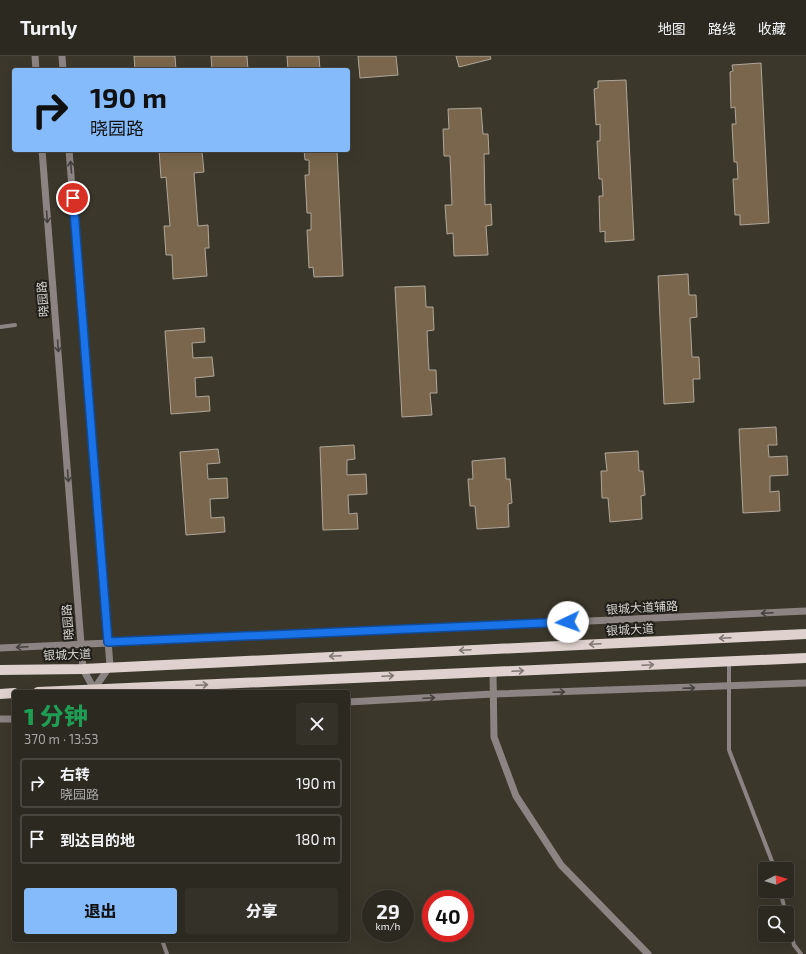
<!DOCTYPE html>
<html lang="zh">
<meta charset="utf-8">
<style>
body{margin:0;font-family:"Exo 2","Noto Sans SC",sans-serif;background:#343129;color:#f1f3f6;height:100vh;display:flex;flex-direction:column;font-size:15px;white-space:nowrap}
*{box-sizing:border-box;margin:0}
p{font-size:13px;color:#a6a6a5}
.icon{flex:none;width:22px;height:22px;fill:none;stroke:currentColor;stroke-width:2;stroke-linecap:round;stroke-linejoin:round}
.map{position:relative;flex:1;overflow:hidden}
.sheet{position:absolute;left:12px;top:634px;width:338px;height:252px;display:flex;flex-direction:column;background:#2c2920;border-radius:4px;box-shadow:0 4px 16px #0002,0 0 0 1px #48453e}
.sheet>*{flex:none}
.top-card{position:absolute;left:12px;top:12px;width:338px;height:84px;border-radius:4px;box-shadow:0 4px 16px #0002,0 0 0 1px #48453e;background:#85bbfb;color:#111;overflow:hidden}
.needle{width:26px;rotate:85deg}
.tools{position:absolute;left:758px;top:806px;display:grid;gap:8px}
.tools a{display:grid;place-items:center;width:36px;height:36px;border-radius:4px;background:#2c2920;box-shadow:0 4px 16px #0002,0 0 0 1px #48453e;font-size:20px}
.speed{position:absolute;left:362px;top:834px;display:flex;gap:8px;font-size:20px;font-weight:700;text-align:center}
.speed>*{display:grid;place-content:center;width:52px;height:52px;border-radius:50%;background:#2c2920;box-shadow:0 4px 16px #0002,0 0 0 1px #48453e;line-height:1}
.speed small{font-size:10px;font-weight:400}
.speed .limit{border:6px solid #d22;background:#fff;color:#111}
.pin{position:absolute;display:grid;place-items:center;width:34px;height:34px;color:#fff;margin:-17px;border:2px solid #fff;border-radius:50%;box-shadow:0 1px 4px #0007}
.me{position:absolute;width:44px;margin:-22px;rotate:267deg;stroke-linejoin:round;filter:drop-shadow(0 0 3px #0008)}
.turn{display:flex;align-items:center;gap:14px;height:84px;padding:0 12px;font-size:18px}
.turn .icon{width:52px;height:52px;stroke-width:2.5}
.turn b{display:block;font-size:28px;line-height:34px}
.round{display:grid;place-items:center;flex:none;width:42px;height:42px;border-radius:4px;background:#343129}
.head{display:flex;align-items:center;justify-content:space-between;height:68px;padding:0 12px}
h1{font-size:24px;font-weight:800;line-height:30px;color:#1e9e55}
.button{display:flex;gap:8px;margin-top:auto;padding:8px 12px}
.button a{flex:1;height:46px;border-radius:4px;background:#85bbfb;color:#111;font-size:16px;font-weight:800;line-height:46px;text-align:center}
.button a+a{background:#343129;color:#f1f3f6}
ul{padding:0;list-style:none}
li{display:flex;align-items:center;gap:12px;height:50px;margin:0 8px 6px;padding:0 4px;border:2px solid #48453e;border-radius:4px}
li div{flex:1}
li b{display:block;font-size:15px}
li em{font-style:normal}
header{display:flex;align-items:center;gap:24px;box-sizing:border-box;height:56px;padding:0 20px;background:#2c2920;border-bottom:1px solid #48453e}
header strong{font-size:19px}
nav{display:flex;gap:22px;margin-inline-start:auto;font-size:14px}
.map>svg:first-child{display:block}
</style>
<header>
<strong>Turnly</strong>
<nav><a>地图</a><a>路线</a><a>收藏</a></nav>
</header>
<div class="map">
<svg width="806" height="898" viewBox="0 0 806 898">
<rect width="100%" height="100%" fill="#3b372b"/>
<!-- building -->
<path fill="#79664c" stroke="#b0a79b" d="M134,0H175L176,14H135Z
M211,0H247L248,14H212Z
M287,0H319L320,14H288Z
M358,0H396L398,19L360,22Z
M456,0H490L491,3L459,11Z
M761,7L769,167L740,169V159H735L733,123H738L737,106H734L732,68H736L735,51L731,52L730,16L733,15L732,9Z
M626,24L634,184L605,186V175L600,176L599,140H603L602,123H599L597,85H600V68L596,69L594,33L598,32V25Z
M481,52L483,78H488L489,98H484L485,149L491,148L492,169L486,170L488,199L454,200L453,177L447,178L445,149H452L450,100H444L443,73H449L448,53Z
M159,94H198V96L202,95L204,116L194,117L198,170L208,169L209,192H205L207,220L173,223L172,199H166L164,170H170L166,121L161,122Z
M304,94H337L343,220L314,221L313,211L309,212L307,174H311V157H307L305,119H309V104H305Z
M688,218L689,239H696L697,261L690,262L692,301H699L700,323H693L694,346L664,348L658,220Z
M425,230L426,251H433L434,274L427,275L429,314H436L437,337H430L432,359L402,361L395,231Z
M204,272L205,286L192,287L193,302L212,301L214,320L195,322L196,341L209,340L210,355L171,358L165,275Z
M776,371L777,389H768L769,401L787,400L788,419L770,420V436L779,435L780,455L743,457L739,373Z
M354,389L355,403L347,404V419L366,418L367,438L348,439L349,458L357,457L358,473L323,474L320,391Z
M218,393L220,407L207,408L208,423L227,422L228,442L210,443L211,462L224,461L225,476L186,479L180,396Z
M638,395L639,415H643L645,439L641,440L642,463L610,466L608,442H602L601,415H607L605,397Z
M505,402L506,423H510L512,447L508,448L509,471L477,473L475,450H470L468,423H473L472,405Z"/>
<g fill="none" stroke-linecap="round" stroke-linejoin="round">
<!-- minor -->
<path stroke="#8b8482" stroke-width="4" d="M0,271L15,269
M729,606V694L775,813
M780,835L786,857
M787,861L794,889L801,898
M162,884L167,898"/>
<!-- tertiary -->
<path stroke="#8b8482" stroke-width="7" d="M35,0L36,14
M62,0L63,14
M42,94L83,613L94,633L110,610L69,94
M0,592L806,555
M493,616L494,681L516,740L561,809L648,898
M348,646L493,638L806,627
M0,663H14"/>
<!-- primary -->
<path stroke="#dfd1cd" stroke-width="10" d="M0,614L83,613L806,578
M38,636L806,602
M0,638L14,637"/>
</g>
<!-- one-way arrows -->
<defs><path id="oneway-shaft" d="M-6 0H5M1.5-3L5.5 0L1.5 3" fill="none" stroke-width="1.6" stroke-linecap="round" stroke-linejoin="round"/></defs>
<g stroke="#45423e">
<use href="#oneway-shaft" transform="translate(71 111) rotate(-95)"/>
<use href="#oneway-shaft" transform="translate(47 161) rotate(86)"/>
<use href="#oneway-shaft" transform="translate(58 290) rotate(86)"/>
<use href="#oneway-shaft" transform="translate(68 420) rotate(86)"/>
<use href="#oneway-shaft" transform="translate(767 557) rotate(177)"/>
<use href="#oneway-shaft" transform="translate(22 591) rotate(177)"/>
<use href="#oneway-shaft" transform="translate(689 632) rotate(-2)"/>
<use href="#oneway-shaft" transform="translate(559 636) rotate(-2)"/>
<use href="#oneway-shaft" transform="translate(429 642) rotate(-3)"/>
</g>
<g stroke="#807873">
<use href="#oneway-shaft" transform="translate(725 582) rotate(177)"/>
<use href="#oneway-shaft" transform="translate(595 588) rotate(177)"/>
<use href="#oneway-shaft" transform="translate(465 594) rotate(177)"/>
<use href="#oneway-shaft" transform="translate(335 600) rotate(177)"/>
<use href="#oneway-shaft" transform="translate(648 609) rotate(-3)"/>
<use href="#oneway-shaft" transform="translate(518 615) rotate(-3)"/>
<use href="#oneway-shaft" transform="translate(388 620) rotate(-3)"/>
<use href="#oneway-shaft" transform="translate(202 629) rotate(-3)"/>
</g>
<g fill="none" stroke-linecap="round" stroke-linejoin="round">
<defs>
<path id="route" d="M73,142L108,586L568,566"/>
</defs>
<!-- route casing -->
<use href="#route" stroke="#114b97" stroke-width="10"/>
<!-- route -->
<use href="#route" stroke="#1a73e8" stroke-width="7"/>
</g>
<g text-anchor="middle" stroke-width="4" stroke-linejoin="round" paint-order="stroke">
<!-- street labels -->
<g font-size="12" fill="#d7d5ce" stroke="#201e19">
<text transform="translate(43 243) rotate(-94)" y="4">晓园路</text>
<text transform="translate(642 552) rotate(-3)" y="4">银城大道辅路</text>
<text transform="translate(68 566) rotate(-94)" y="4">晓园路</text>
<text transform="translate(630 574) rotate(-3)" y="4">银城大道</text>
<text transform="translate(67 599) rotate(-2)" y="4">银城大道</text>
</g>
</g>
</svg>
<div class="tools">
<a><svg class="needle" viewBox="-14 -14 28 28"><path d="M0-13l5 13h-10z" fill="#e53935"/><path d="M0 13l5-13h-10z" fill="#a6a6a5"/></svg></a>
<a><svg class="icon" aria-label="search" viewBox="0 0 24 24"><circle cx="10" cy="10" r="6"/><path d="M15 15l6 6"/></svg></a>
</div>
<div class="speed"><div>29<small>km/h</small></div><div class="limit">40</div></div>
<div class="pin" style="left:73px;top:142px;background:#d93025"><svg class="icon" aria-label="arrive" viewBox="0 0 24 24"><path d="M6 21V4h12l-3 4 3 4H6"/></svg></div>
<svg class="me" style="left:568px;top:566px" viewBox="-20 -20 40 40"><circle r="19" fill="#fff"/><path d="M0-13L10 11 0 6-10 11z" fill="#1a73e8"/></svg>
<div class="top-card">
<div class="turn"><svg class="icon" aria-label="right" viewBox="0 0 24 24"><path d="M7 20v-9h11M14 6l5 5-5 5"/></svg><div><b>190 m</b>晓园路</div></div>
</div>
<section class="sheet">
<div class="head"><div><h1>1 分钟</h1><p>370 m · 13:53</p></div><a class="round"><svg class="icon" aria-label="close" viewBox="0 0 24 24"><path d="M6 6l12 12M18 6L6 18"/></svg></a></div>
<ul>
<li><svg class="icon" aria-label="right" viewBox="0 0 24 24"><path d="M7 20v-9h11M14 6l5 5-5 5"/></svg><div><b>右转</b><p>晓园路</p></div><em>190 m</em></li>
<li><svg class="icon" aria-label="arrive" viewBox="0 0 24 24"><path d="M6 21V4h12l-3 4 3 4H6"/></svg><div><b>到达目的地</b></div><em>180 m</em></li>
</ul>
<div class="button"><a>退出</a><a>分享</a></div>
</section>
</div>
